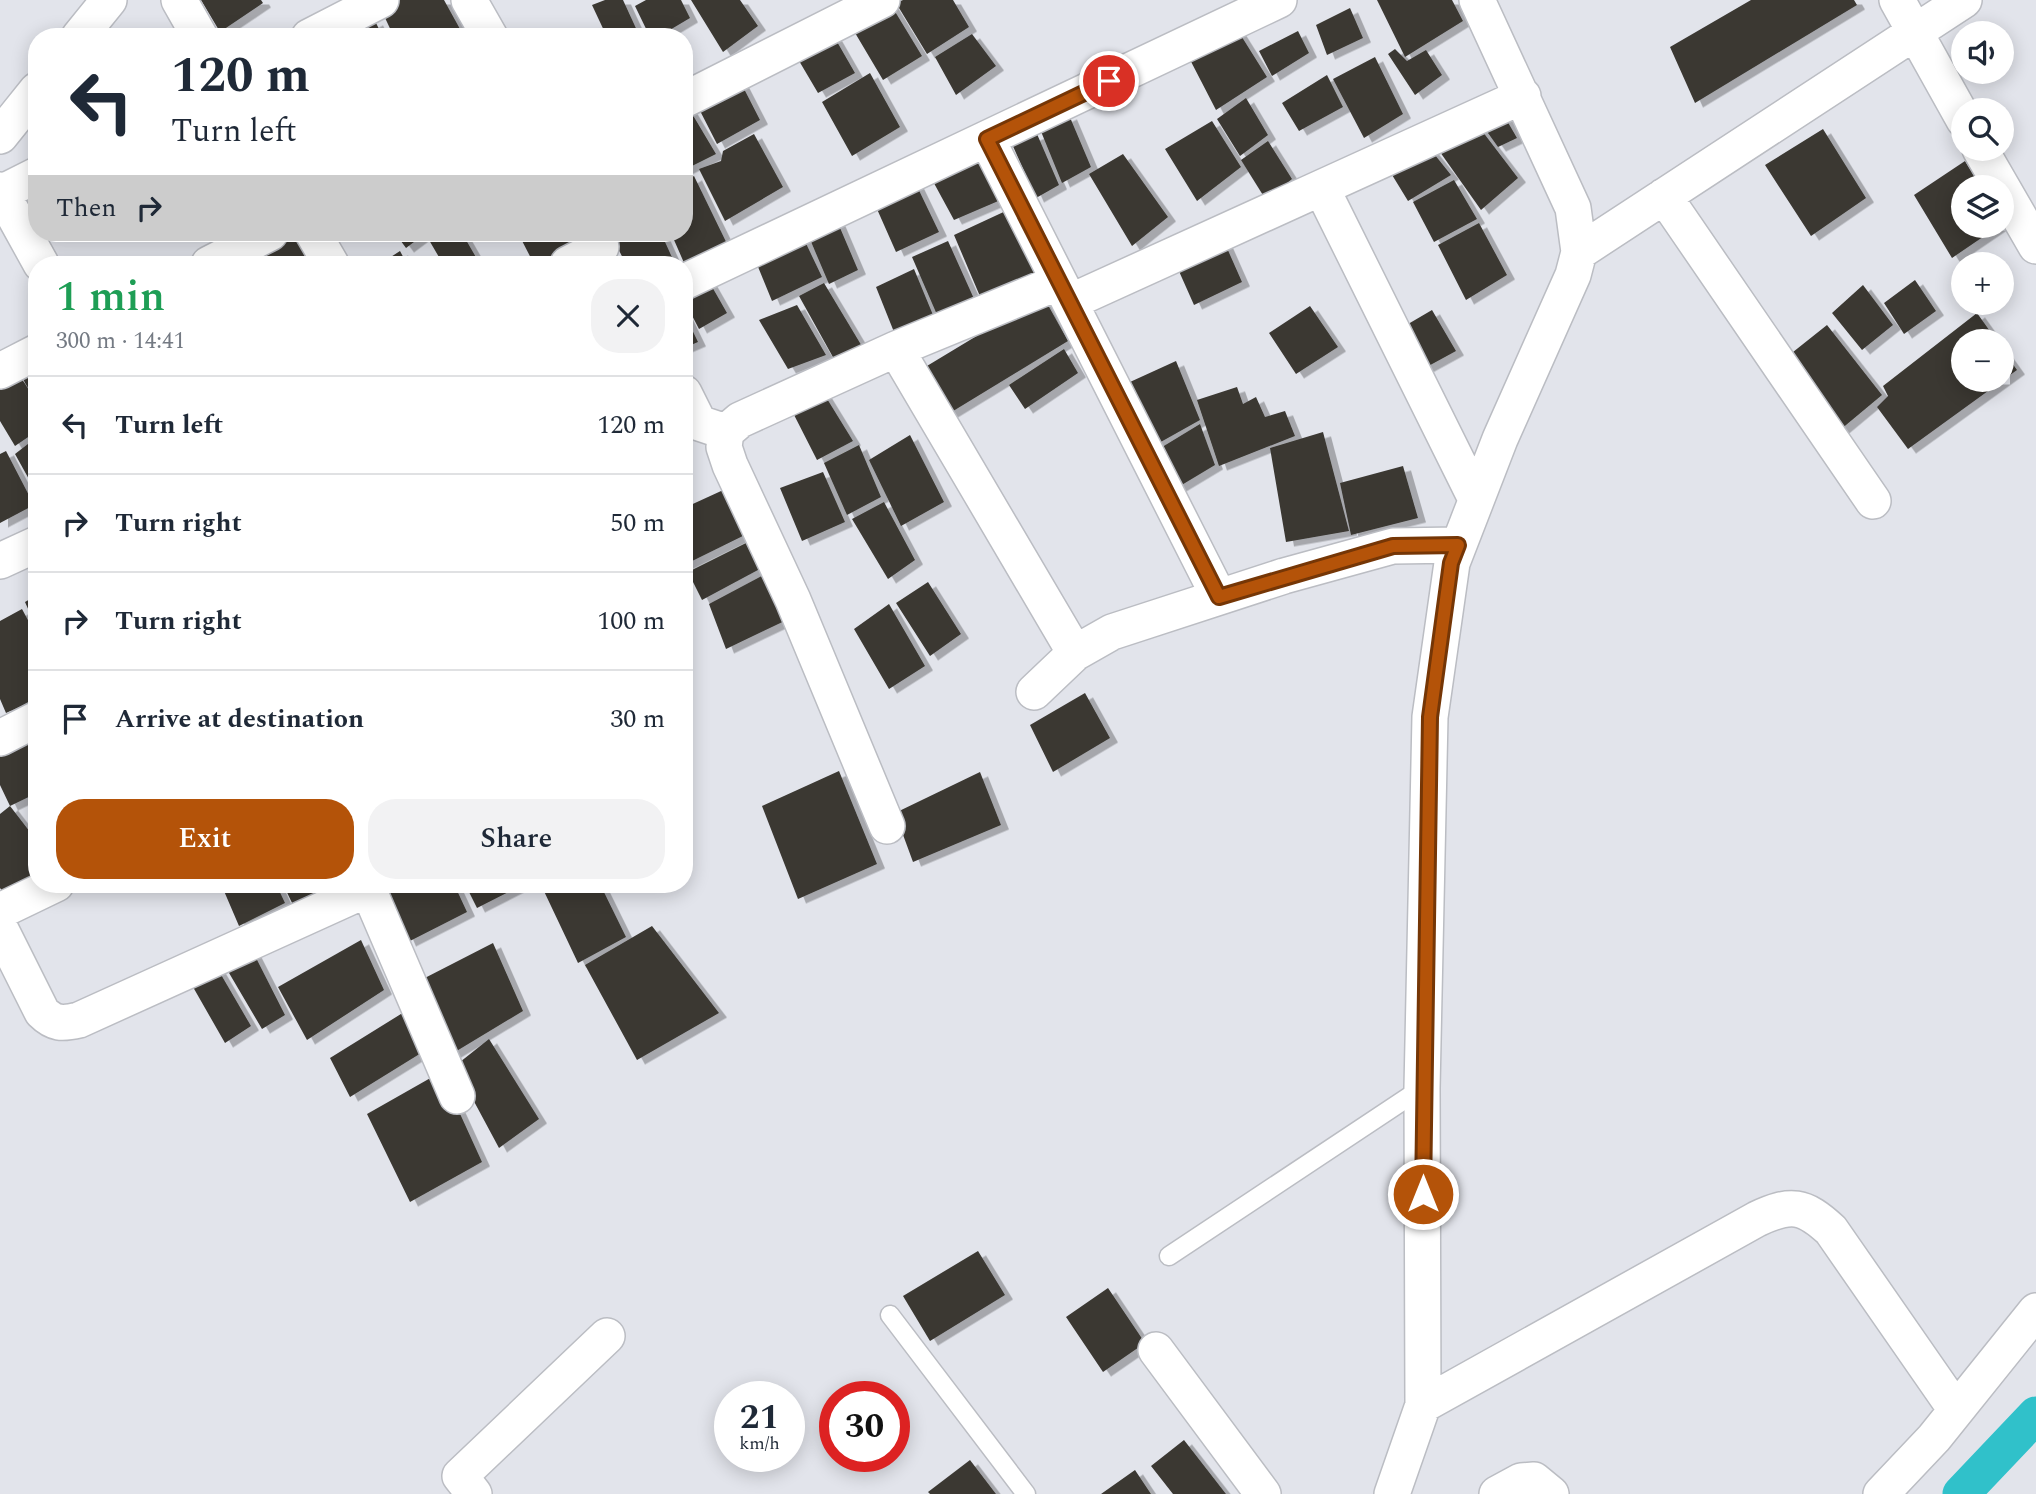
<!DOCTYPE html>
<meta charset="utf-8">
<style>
body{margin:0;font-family:Spectral,serif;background:#f2f2f3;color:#1f2937;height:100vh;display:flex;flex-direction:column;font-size:26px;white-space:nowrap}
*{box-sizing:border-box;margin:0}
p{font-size:23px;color:#747a83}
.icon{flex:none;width:38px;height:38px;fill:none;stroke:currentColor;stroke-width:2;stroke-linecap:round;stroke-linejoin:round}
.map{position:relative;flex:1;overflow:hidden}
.drawer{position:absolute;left:28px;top:256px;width:665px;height:637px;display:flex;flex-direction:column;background:#fff;border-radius:28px;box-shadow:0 4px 18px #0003}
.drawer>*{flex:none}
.banner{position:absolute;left:28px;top:28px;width:665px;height:214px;border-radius:28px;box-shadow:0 4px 18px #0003;background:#fff;color:#1f2937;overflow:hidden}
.controls{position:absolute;left:1951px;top:21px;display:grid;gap:14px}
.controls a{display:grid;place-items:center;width:63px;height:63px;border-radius:50%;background:#fff;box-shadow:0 4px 18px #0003;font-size:35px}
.speed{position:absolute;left:714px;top:1381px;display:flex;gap:14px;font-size:35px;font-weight:700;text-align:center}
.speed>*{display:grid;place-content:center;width:91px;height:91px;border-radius:50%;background:#fff;box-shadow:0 4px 18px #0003;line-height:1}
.speed small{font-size:18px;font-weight:400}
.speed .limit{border:10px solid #d22;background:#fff;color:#111}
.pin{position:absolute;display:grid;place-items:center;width:60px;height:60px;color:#fff;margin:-30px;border:4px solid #fff;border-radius:50%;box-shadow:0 2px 7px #0007}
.me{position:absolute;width:77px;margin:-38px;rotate:0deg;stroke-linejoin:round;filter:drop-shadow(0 0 5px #0008)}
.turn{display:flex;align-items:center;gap:24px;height:147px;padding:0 28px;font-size:32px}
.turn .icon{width:91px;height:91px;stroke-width:2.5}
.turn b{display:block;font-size:49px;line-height:60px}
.then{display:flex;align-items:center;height:66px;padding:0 28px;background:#0003;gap:14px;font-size:26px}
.round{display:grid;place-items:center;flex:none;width:74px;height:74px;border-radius:28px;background:#f2f2f3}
.overview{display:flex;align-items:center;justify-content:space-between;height:119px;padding:0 28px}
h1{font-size:42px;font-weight:600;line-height:52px;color:#1e9e55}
.button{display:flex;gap:14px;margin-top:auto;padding:14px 28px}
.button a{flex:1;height:80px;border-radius:28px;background:#b45309;color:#fff;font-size:28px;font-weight:600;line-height:80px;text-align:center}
.button a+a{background:#f2f2f3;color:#1f2937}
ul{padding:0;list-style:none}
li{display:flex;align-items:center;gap:21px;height:98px;padding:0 28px;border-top:2px solid #e0e1e3}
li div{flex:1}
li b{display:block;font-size:26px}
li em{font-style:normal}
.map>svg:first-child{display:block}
</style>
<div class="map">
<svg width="2036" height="1494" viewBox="0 0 2036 1494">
<defs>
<filter id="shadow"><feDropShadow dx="8" dy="4.5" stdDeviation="0" flood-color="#0004"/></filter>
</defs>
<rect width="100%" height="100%" fill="#e2e4eb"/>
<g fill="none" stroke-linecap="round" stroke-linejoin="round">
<!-- canal -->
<path stroke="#30c1ca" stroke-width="37" d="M1961,1494L2036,1415"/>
</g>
<!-- building -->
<path fill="#3b3833" filter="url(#shadow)" d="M201,0H261L263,3L220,32Z
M389,0H444L460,29L447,37H394L379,5Z
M605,0H623L640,37H607L592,5Z
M646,0H681L690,18L658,37H650L635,6Z
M691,0H740L758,26L723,52Z
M888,0L922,56L883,80L848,21Z
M903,0H953L969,27L927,54L896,3Z
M1377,0H1452L1463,21L1405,57Z
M1751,0H1854L1857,5L1695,103L1670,47Z
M1350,8L1363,38L1327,55L1316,25Z
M375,21L383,37H354L353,33Z
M1235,26L1267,77L1216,110L1185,50Z
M1298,31L1309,53L1272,76L1259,51Z
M832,33L855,73L818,93L795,54Z
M972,34L996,66L956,95L935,57Z
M1395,49L1407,61L1426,50L1442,75L1415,95L1388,54Z
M1375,57L1403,114L1364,138L1333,79Z
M870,73L900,127L852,156L822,102Z
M1327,75L1343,107L1299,131L1282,103Z
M740,81L760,120L717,144L696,103Z
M1246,98L1268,135L1240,156L1217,119Z
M688,107L716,154L684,170V109Z
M1502,112L1517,138L1498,147L1480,122Z
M1069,115L1091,167L1062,183L1040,129Z
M1212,121L1241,167L1197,201L1165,149Z
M1476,123L1518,178L1481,210L1440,152Z
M1823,129L1866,198L1811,236L1765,165Z
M754,134L783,187L725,221L699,169L721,161L723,151Z
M1037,134L1059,185L1036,198L1012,144Z
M1268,141L1292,179L1266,200L1241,160Z
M1427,145L1451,175L1408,201L1386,165Z
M982,147L1010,196L954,220L929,174Z
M1123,154L1168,217L1132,246L1089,174Z
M1965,161L1981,187H1964V226H1999L1952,258L1914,195Z
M694,176L731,252L688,272L671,233H684V182Z
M914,180L939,232L896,252L873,200Z
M1454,180L1477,219L1434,242L1413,202Z
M1010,209L1042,274L982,301L954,235Z
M835,216L858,270L829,284L806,230Z
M1479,223L1507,275L1466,300L1438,245Z
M282,233H296L313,264H250L245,254Z
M395,233H426L406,248Z
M442,233H462L477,259L467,264H443L429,240Z
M518,233H578L586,249L556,264H534Z
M614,233H661L675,264H626L611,235Z
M801,233L822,277L772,301L754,257Z
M1223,239L1242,282L1194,305L1174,260Z
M948,241L975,301L938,317L912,257Z
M400,251L407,264H380Z
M914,269L933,315L894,332L876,287Z
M707,278L727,313L699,329L684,300V290Z
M1915,280L1936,311L1904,334L1884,303Z
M824,283L866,353L839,368L799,296Z
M1863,285L1893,325L1862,350L1832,313Z
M1043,296L1068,341L945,416L917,372Z
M797,305L826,355L788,369L759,320Z
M1310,306L1338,347L1296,374L1269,333Z
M1432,310L1456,351L1423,369L1403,327Z
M684,313L698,342L684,348Z
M1977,313L1997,341H1964V380H2002V349L2017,370L1908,449L1877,407L1888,396L1883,386Z
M1827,325L1882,395L1834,435L1783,360Z
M1064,349L1078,373L1025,409L1009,385Z
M37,361V431L15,446L0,421V389L20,376L36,401L18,371Z
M1176,361L1200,420L1150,448L1119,387Z
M1237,387L1243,404L1256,397L1265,417L1285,411L1295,436L1219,466L1197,400Z
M821,389L853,441L817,460L790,407Z
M1200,424L1215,465L1170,492L1154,452Z
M1323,432L1349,531L1286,542L1270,448Z
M910,435L944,502L901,526L869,460Z
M37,437V489L35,490L15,454Z
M859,445L881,497L847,515L824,463Z
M6,451L34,505L0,523V454Z
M1403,466L1418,518L1351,535L1340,483Z
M823,472L845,522L802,541L780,488Z
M732,486L753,531L684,565V508Z
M884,502L915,560L888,579L852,519Z
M756,538L769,564L702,600L688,572Z
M771,571L793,617L726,649L709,604Z
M928,582L961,634L930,656L896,603Z
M37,595V629L25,602Z
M889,604L925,666L889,689L854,629Z
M22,609L37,637V699L6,713L0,699V621Z
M1085,693L1110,738L1053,772L1030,725Z
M29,730L37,746V793L10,806L0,785V746Z
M839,771L877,864L798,899L762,806Z
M980,772L1001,825L913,862L895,813Z
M10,806L37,841V877L10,901L0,888V814Z
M221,884H276L285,903L239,926Z
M283,884H338L293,905Z
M392,884H454L467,912L408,942L385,887Z
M465,884H524L477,908Z
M548,884H600L626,937L578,963L542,887Z
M652,926L719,1013L637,1060L585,965Z
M361,940L384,990L307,1040L278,987Z
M493,943L523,1011L450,1055L417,982Z
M252,950L285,1015L262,1029L222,961Z
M216,966L251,1026L225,1043L189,980Z
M409,1009L426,1050L350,1097L330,1058Z
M489,1039L539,1119L499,1148L455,1066Z
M441,1072L482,1162L410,1202L367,1114Z
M978,1251L1005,1295L930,1341L903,1296Z
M1108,1288L1145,1343L1103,1372L1066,1317Z
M1184,1440L1226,1494H1173L1151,1466Z
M970,1460L996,1494H930L928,1492Z
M1135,1470L1151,1494H1101Z"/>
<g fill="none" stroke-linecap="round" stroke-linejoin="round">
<defs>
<path id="service" d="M1169,1256L1422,1088
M890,1315L1026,1494"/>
<path id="minor" d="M179,0L200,37
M469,0L490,37
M1897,0L1964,120
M79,37L109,0
M309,37L381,0
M684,100L882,0
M0,136L37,90
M987,139L1219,597
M1980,149L2036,246
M1322,189L1476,499
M0,190L41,264
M1,193L37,175
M1664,196L1873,501
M313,233L331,264
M1579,252L1964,0
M209,264L270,233
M568,264L601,247
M684,282L1279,0
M1070,302L1523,96
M896,349L1075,653
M0,371L37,352
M684,393L699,423L726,432
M0,561L37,544
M1034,692L1075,653L1112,632L1284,576L1393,546L1458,545
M0,738L37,719
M887,826L793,600L730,465L724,447L726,432L740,420L896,349L1059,282
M366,884L457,1096
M0,911L56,884
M0,928L42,1012C54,1024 62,1024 79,1020L368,889
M1156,1350L1263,1494
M1423,1405L1757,1219C1791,1203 1804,1205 1831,1230L1956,1410
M474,1494L460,1476L607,1336
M1392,1494L1423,1405L1422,1088L1430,717L1452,563L1500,439L1573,275L1579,252L1573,208L1477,0
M1497,1494L1521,1481L1534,1480L1551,1494
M1881,1494L1934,1438L2036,1311"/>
</defs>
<!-- service casing -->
<use href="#service" stroke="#bbbdc3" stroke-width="21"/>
<!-- minor casing -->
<use href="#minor" stroke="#bbbdc3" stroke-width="38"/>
<!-- service -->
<use href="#service" stroke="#fff" stroke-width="18"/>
<!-- minor -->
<use href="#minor" stroke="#fff" stroke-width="35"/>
</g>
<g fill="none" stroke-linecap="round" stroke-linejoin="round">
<defs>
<path id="route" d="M1109,81L987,139L1219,597L1393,546L1458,545L1451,563L1430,717L1423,1194"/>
</defs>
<!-- route casing -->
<use href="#route" stroke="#753606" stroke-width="18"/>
<!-- route -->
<use href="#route" stroke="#b45309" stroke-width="12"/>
</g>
</svg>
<div class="controls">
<a><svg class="icon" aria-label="sound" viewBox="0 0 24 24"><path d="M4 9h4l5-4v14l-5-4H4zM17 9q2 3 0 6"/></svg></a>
<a><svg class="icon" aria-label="search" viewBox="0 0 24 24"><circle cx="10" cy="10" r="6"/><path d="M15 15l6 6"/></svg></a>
<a><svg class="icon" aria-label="layers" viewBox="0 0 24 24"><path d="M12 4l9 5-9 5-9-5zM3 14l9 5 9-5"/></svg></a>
<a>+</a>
<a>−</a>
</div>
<div class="speed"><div>21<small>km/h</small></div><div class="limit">30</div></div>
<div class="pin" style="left:1109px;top:81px;background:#d93025"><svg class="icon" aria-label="arrive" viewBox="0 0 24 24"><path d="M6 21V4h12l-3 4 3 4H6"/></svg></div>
<svg class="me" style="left:1423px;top:1194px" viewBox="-20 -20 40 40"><circle r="17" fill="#b45309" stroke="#fff" stroke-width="3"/><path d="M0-11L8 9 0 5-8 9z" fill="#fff"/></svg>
<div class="banner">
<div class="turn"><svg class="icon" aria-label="left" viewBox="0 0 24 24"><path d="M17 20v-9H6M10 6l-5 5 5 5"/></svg><div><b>120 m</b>Turn left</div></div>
<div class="then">Then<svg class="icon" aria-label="right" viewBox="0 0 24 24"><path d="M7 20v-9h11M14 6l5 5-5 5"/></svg></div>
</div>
<section class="drawer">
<div class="overview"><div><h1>1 min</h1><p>300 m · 14:41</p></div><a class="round"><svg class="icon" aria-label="close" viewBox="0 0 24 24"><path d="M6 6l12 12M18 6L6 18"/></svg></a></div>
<ul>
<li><svg class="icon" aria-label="left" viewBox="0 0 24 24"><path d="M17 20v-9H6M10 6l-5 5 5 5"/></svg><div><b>Turn left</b></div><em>120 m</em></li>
<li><svg class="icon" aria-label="right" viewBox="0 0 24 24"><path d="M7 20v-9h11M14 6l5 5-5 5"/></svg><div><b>Turn right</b></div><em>50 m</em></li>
<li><svg class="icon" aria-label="right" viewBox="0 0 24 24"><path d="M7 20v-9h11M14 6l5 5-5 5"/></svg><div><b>Turn right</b></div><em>100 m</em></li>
<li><svg class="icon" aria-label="arrive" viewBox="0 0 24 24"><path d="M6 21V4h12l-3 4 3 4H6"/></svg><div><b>Arrive at destination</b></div><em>30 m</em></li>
</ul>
<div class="button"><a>Exit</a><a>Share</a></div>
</section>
</div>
